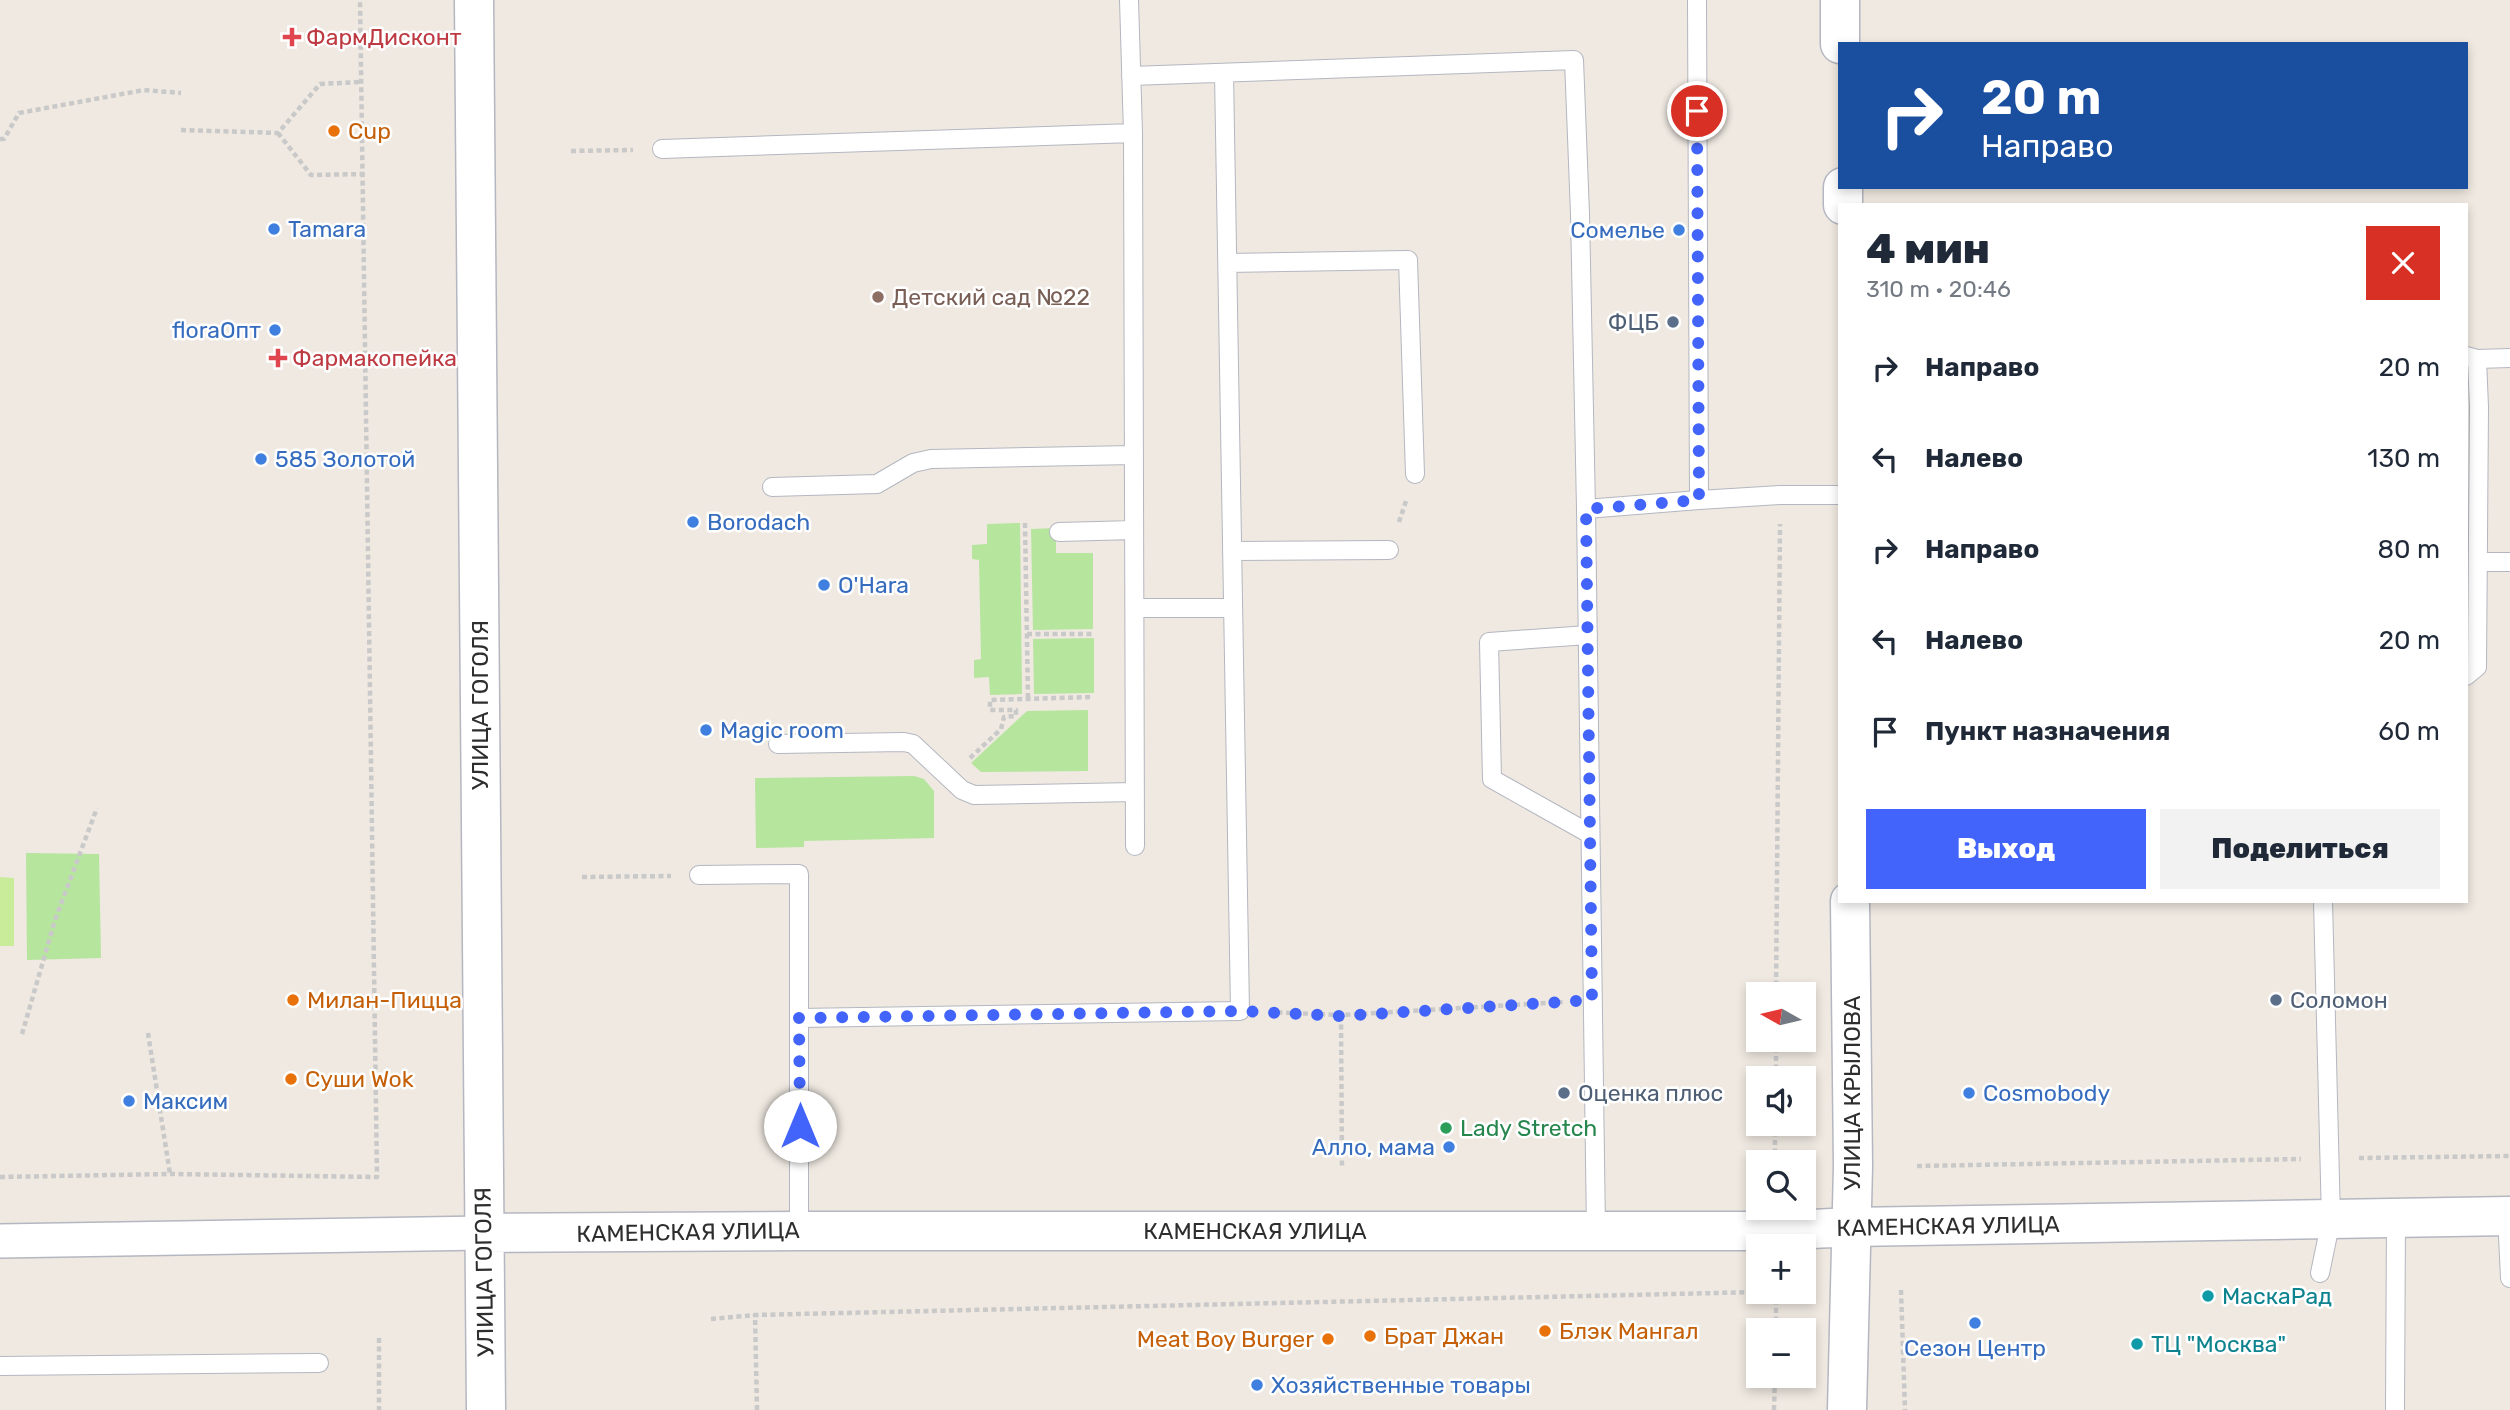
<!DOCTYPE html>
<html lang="ru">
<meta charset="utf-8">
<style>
body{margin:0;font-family:Rubik,sans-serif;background:#f2f2f3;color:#1f2937;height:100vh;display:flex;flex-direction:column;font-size:26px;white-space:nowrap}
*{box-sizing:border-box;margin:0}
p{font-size:23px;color:#747a83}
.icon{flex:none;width:38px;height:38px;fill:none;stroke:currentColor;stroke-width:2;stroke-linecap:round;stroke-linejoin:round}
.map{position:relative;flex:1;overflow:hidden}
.side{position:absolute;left:1838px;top:203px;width:630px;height:700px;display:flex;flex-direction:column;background:#fff;border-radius:0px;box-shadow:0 4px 10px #0003}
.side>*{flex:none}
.top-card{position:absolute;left:1838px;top:42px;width:630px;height:147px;border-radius:0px;box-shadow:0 4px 10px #0003;background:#1a4fa0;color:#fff;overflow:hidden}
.needle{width:46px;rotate:278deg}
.fabs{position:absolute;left:1746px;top:982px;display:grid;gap:14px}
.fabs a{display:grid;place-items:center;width:70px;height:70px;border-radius:0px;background:#fff;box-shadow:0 4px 10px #0003;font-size:35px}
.pin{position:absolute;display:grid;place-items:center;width:60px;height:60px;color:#fff;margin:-30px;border:4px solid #fff;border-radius:50%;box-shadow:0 2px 7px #0007}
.me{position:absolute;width:77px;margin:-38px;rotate:0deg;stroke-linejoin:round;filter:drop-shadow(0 0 5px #0008)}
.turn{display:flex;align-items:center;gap:24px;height:147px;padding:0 28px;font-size:32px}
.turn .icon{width:91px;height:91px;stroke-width:2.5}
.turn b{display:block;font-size:49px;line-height:60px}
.round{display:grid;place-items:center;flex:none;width:74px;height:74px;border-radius:0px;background:#f2f2f3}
.summary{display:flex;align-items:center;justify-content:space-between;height:119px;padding:0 28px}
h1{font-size:42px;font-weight:800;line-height:52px}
.action{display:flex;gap:14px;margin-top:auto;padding:14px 28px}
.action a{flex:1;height:80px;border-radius:0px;background:#4264fb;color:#fff;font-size:28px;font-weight:800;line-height:80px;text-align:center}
.action a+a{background:#f2f2f3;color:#1f2937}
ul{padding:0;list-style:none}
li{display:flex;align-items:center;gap:21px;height:91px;padding:0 28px}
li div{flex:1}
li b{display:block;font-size:26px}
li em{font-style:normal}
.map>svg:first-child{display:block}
</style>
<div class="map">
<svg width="2510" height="1410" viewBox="0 0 2510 1410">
<rect width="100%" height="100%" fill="#efe9e1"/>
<!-- green -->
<path fill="#b6e59e" d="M1020,523L1022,694L990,695L989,677L974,678V660L981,659L979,560L972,559V545L987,544V524Z
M1056,528V553H1093V629L1033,630L1031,529Z
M1094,638V693L1034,694L1033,639Z
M1088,710V771L981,772L971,763L1027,711Z
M914,776L924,779L934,791V838L804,841V847L756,848L755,778Z
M26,853L99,854L101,958L27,960Z"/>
<!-- pitch -->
<path fill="#c9ec9a" d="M0,877L14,878V946H0Z"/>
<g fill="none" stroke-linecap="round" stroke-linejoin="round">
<defs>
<path id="lane" d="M1129,0L1133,133L1135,846
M1131,76L1574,60L1580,214L1586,509
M662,149L1133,133
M1228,263L1408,260L1415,474
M2466,356L2477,359L2510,358
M772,487L877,484L913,463L931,459L1134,455
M1699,500L1780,495H1839
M1059,532L1134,530
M1232,551L1389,550
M2479,562H2510
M1135,608H1233
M1588,635L1489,642L1492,779L1590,834
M2466,676L2477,667L2479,407L2477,359
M778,744L904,742L913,744L962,790L974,795L1135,792
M699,875L799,874V1231
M799,1018L1240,1011L1224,73
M2507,1216L2510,1278
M1596,1231L1586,509L1699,500L1697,0
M2320,1273L2331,1220L2323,901
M0,1366L319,1363
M2395,1410L2396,1218"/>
<path id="street" d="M0,1241L483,1233"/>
<path id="secondary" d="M474,0L486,1410
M1840,0V44
M1843,187V205
M483,1233L799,1231H1775L1851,1227L2510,1216
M1847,1410L1853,1166L1850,901"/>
</defs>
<!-- lane casing -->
<use href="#lane" stroke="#b4b7c1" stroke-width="20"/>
<!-- street casing -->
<use href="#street" stroke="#b4b7c1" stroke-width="36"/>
<!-- secondary casing -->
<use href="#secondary" stroke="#b4b7c1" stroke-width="41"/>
<!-- path -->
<path stroke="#c9c9c9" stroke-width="4.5" stroke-dasharray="5 3.5" stroke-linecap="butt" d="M181,130L278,133L320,84L361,82
M278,133L311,175L364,174
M0,139H4L19,113L144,90L181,93
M571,151L633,150
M1399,522L1406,501
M1025,523L1028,699
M1027,634H1093
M970,758L1001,729L1004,717L1016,716V710H990V700L1092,697
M582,877L671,876
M1776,994L1780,524
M1269,1012L1341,1015L1564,1002
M1341,1016L1342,1169
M148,1033L170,1174
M22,1034L55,920L97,808
M1776,1078V1040
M2359,1158L2510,1156
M1775,1162V1124
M1917,1166L2301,1159
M0,1177L170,1174L377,1177L360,0
M1901,1290L1905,1410
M711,1319L755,1315
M1776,1330V1292
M379,1338V1410
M757,1410L755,1315L1760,1292
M1774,1410L1775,1376"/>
<!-- lane -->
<use href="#lane" stroke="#fff" stroke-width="18"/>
<!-- street -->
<use href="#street" stroke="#fff" stroke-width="33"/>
<!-- secondary -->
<use href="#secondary" stroke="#fff" stroke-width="38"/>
</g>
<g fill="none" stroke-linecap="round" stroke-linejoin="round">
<!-- route -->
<path stroke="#4264fb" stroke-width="12" stroke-dasharray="0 21.6" d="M800,1126L799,1018L1240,1011L1341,1016L1592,1000L1586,509L1699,500L1697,111"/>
</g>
<!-- markers -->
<g fill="#e0444e" stroke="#fff" stroke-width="2.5">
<path d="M288.5 26.5h7v7h7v7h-7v7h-7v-7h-7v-7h7z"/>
<path d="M274.5 347.5h7v7h7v7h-7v7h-7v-7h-7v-7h7z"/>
</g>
<g fill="#e8710a" stroke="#fff" stroke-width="2.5">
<circle cx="334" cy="131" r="7"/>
<circle cx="293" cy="1000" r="7"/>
<circle cx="291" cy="1079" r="7"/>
<circle cx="1545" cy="1331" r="7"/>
<circle cx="1370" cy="1336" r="7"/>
<circle cx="1328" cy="1339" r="7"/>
</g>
<g fill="#3f7fe0" stroke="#fff" stroke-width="2.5">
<circle cx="274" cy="229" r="7"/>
<circle cx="1679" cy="230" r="7"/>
<circle cx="275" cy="330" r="7"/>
<circle cx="261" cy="459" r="7"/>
<circle cx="693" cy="522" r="7"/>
<circle cx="824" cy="585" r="7"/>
<circle cx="706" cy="730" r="7"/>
<circle cx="1969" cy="1093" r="7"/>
<circle cx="129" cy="1101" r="7"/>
<circle cx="1449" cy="1147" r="7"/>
<circle cx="1975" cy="1323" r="7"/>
<circle cx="1257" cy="1385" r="7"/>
</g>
<circle fill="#8d6e63" stroke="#fff" stroke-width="2.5" cx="878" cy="297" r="7"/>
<g fill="#5c6f8a" stroke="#fff" stroke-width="2.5">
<circle cx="1673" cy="322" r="7"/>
<circle cx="2276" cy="1000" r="7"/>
<circle cx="1564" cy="1093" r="7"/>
</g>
<circle fill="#2e9e5b" stroke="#fff" stroke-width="2.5" cx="1446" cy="1128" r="7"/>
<g fill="#0f9aa8" stroke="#fff" stroke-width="2.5">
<circle cx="2208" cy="1296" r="7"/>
<circle cx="2137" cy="1344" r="7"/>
</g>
<g text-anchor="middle" stroke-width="5" stroke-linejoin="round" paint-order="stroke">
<!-- health labels -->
<g font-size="23" fill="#be3a42" stroke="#fff" text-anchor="start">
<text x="306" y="45">ФармДисконт</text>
<text x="292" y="366">Фармакопейка</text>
</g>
<!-- food labels -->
<g font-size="23" fill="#c56008" stroke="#fff" text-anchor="start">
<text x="348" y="139">Cup</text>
<text x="307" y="1008">Милан-Пицца</text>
<text x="305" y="1087">Суши Wok</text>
<text x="1559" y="1339">Блэк Мангал</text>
<text x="1384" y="1344">Брат Джан</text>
<text x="1314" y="1347" text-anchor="end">Meat Boy Burger</text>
</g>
<!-- shop labels -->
<g font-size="23" fill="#366cbe" stroke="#fff" text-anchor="start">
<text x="288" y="237">Tamara</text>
<text x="1665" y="238" text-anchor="end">Сомелье</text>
<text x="261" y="338" text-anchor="end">floraОпт</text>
<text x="275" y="467">585 Золотой</text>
<text x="707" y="530">Borodach</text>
<text x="838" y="593">O'Hara</text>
<text x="720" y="738">Magic room</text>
<text x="1983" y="1101">Cosmobody</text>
<text x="143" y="1109">Максим</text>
<text x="1435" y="1155" text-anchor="end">Алло, мама</text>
<text x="1975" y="1356" text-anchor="middle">Сезон Центр</text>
<text x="1271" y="1393">Хозяйственные товары</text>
</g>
<!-- education labels -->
<g font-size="23" fill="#785e54" stroke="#fff" text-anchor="start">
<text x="892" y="305">Детский сад №22</text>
</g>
<!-- service labels -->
<g font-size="23" fill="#4e5e75" stroke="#fff" text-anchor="start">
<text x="1659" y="330" text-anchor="end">ФЦБ</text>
<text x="2290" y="1008">Соломон</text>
<text x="1578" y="1101">Оценка плюс</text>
</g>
<!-- street labels -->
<g font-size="23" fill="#2e2e2e" stroke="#fff">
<text transform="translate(480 705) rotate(-90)" y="8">УЛИЦА ГОГОЛЯ</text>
<text transform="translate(1852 1093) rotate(-90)" y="8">УЛИЦА КРЫЛОВА</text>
<text transform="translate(1948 1226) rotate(-1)" y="8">КАМЕНСКАЯ УЛИЦА</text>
<text x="1255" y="1239">КАМЕНСКАЯ УЛИЦА</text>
<text transform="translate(688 1232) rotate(-1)" y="8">КАМЕНСКАЯ УЛИЦА</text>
<text transform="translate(484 1272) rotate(-91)" y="8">УЛИЦА ГОГОЛЯ</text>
</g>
<!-- leisure labels -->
<g font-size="23" fill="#27864d" stroke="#fff" text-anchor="start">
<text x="1460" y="1136">Lady Stretch</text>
</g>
<!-- culture labels -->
<g font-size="23" fill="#0d838f" stroke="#fff" text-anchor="start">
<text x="2222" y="1304">МаскаРад</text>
<text x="2151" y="1352">ТЦ "Москва"</text>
</g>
</g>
</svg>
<div class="fabs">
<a><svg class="needle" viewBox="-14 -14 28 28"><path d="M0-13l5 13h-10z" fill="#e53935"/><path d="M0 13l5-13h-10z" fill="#747a83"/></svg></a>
<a><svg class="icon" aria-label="sound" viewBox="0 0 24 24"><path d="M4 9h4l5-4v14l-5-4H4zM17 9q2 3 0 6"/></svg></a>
<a><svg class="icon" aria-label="search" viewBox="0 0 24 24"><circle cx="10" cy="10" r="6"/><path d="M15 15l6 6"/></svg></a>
<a>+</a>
<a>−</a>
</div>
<div class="pin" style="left:1697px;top:111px;background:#d93025"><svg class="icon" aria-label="arrive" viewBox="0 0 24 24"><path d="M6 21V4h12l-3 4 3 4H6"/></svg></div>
<svg class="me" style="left:800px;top:1126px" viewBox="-20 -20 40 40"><circle r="19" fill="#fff"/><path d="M0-13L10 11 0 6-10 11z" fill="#4264fb"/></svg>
<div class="top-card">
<div class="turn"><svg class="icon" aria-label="right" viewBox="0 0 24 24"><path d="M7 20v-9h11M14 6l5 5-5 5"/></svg><div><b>20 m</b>Направо</div></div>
</div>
<section class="side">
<div class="summary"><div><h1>4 мин</h1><p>310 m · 20:46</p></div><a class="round" style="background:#d93025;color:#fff"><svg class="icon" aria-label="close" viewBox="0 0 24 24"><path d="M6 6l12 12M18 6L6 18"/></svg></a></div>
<ul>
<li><svg class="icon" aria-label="right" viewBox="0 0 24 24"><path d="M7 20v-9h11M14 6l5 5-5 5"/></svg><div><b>Направо</b></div><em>20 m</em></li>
<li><svg class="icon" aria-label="left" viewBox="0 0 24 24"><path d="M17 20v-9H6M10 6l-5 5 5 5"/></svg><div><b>Налево</b></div><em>130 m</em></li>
<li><svg class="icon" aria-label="right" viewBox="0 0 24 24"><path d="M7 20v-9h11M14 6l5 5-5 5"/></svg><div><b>Направо</b></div><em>80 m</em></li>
<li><svg class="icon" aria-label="left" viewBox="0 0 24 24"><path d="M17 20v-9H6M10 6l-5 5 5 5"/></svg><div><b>Налево</b></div><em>20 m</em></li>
<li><svg class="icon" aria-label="arrive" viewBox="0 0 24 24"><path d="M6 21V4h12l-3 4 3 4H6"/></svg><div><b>Пункт назначения</b></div><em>60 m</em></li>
</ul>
<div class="action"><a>Выход</a><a>Поделиться</a></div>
</section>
</div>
